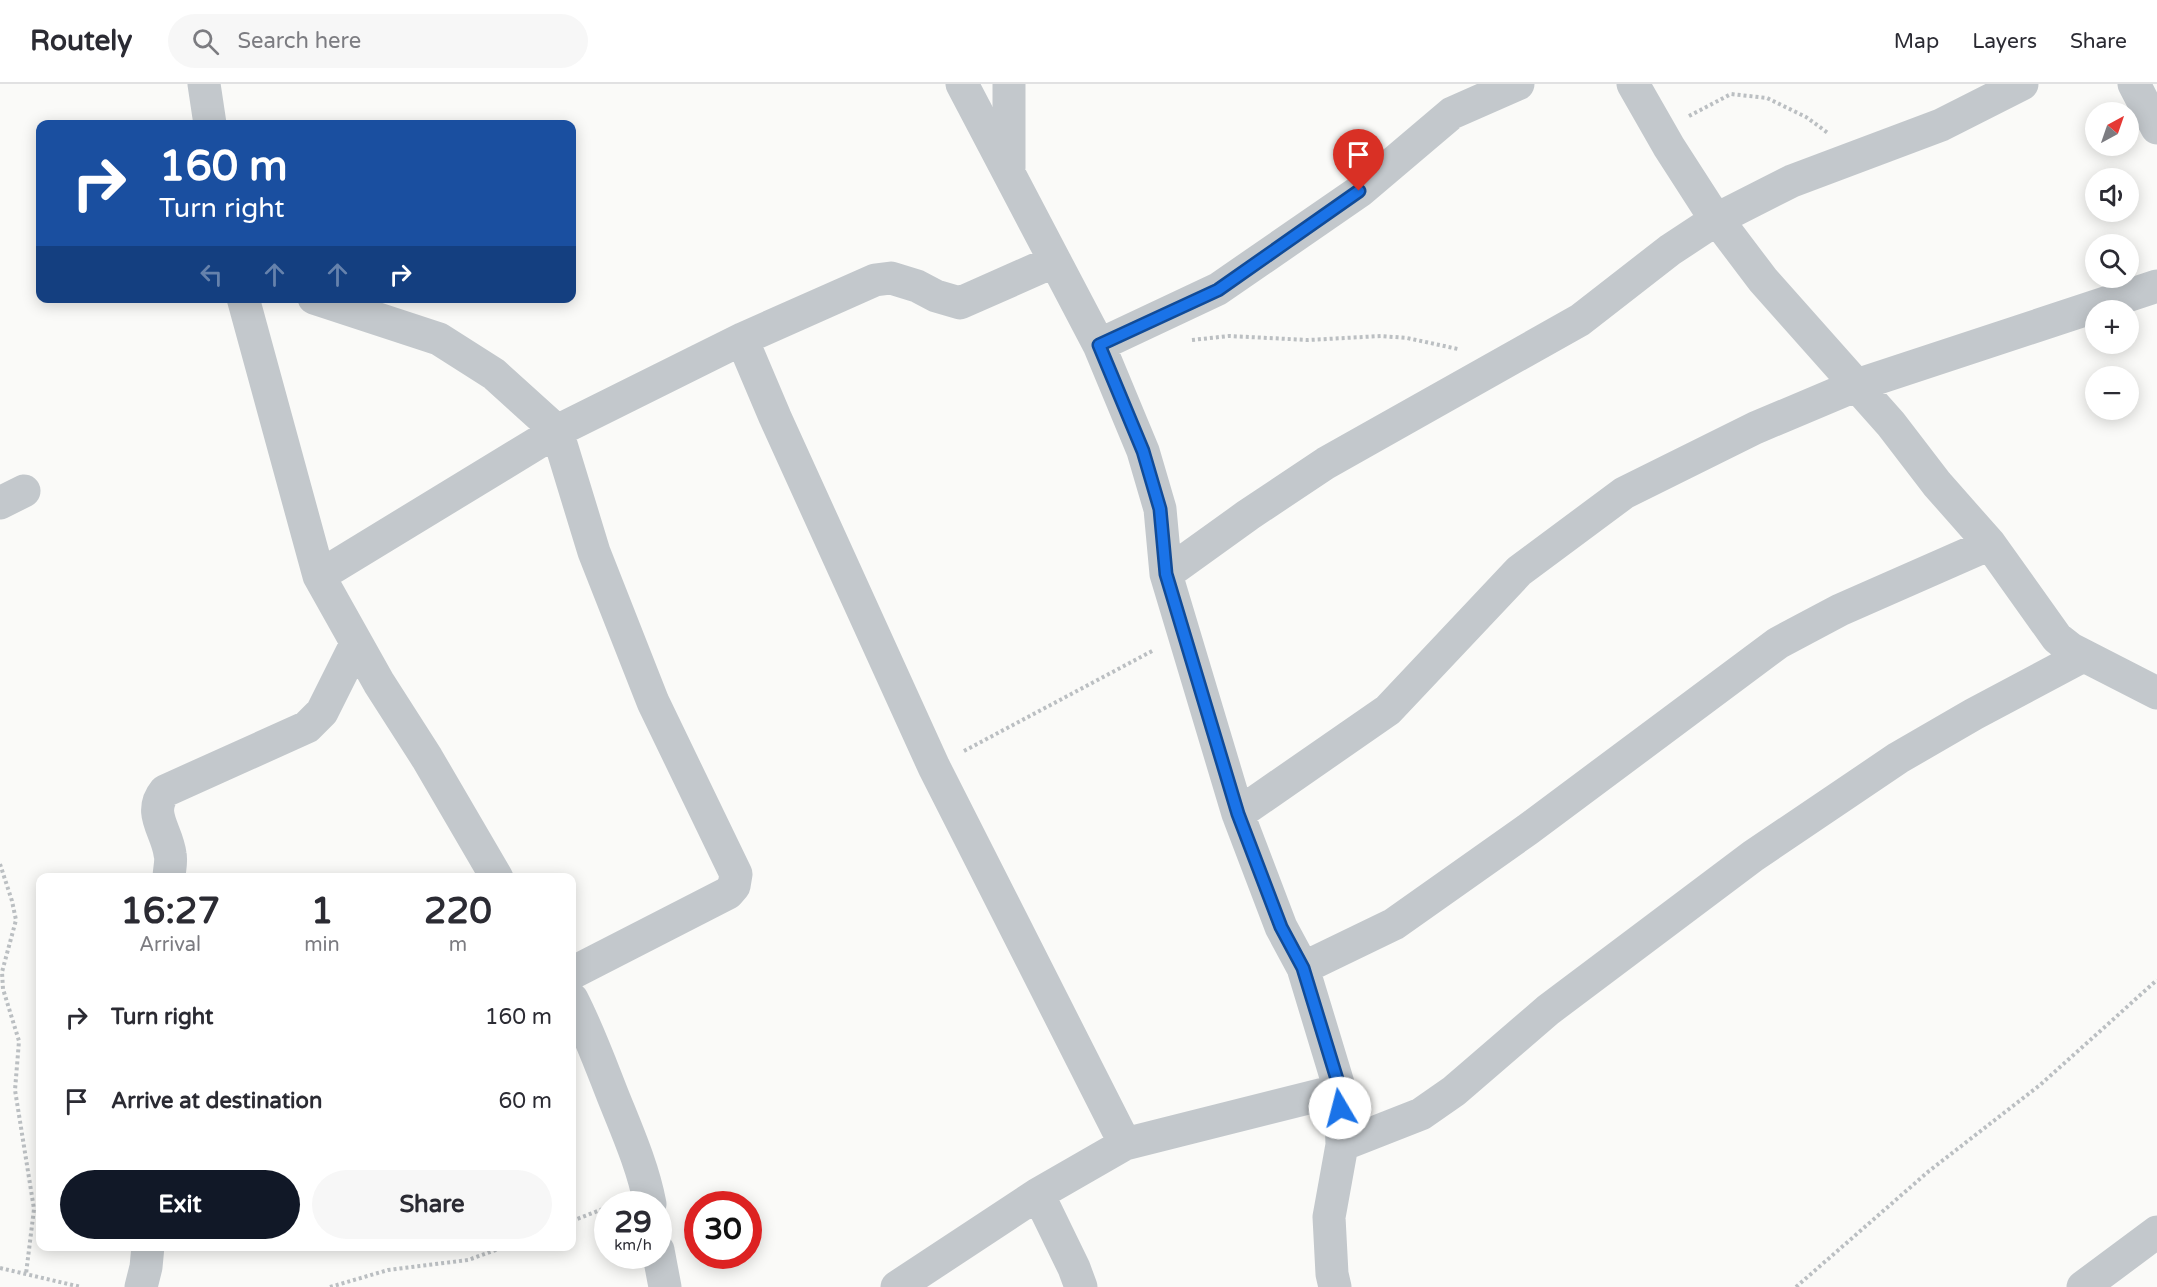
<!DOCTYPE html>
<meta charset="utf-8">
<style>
body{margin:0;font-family:"Varela Round",sans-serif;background:#f7f7f7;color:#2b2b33;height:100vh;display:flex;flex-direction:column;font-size:22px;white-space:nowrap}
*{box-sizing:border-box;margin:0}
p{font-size:20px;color:#7c7c81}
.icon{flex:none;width:33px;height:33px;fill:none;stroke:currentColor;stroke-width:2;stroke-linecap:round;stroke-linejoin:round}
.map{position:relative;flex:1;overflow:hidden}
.panel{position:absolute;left:36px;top:789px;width:540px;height:378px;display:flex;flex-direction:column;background:#fff;border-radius:12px;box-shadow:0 3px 15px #0003}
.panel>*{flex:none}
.top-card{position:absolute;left:36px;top:36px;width:540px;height:183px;border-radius:12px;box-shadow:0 3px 15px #0003;background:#1a4fa0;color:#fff;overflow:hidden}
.needle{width:39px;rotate:40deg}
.fabs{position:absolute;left:2085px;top:18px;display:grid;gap:12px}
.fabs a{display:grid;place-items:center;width:54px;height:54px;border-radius:50%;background:#fff;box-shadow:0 3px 15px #0003;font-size:30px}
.speed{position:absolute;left:594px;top:1107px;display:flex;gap:12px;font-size:30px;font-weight:700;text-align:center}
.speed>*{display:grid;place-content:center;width:78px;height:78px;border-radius:50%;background:#fff;box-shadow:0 3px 15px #0003;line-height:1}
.speed small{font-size:15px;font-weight:400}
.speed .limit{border:9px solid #d22;background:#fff;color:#111}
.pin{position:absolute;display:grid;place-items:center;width:51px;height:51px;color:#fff;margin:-62px -26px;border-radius:50% 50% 50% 0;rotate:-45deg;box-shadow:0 0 6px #0007}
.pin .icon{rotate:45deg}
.me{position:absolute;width:66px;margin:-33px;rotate:352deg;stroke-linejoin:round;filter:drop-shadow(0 0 4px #0008)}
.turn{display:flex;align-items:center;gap:21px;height:126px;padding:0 24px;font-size:27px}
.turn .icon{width:78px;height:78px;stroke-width:2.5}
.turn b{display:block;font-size:42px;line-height:51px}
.lanes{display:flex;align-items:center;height:57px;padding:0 24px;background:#0003;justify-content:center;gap:30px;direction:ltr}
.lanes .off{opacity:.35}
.eta{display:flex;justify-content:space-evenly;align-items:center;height:102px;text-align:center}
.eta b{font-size:36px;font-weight:700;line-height:42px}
.primary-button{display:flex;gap:12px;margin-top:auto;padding:12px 24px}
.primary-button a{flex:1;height:69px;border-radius:36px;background:#111827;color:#fff;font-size:24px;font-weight:700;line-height:69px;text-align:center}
.primary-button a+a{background:#f7f7f7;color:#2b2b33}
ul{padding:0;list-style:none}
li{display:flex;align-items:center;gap:18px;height:84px;padding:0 24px}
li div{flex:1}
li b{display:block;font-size:22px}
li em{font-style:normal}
header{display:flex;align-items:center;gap:36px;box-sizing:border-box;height:84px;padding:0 30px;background:#fff;border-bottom:2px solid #e1e1e2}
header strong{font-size:28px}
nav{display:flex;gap:33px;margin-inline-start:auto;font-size:21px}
.search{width:420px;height:54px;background:#f7f7f7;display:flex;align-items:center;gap:15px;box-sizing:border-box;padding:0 21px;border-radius:33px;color:#7c7c81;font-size:22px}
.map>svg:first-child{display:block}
</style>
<header>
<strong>Routely</strong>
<div class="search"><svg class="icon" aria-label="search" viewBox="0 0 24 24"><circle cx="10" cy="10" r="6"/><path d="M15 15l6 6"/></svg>Search here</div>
<nav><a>Map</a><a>Layers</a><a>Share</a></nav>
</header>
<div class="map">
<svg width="2157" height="1203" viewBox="0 0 2157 1203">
<rect width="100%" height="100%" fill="#fafaf8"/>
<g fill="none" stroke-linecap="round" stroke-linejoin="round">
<!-- path -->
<path stroke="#bbbfc2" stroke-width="4" stroke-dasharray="3 3" stroke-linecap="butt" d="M1689,32L1731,10L1767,14L1806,33L1828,49
M1192,256L1229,252L1308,256L1381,252L1407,254L1458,265
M964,667L1154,566
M0,780L12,817L16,836L2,888L3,905L19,957L15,1006L34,1125L26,1190
M572,1137L608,1123
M0,1184L81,1203
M330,1203L388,1186L468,1176L507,1162
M1796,1203L1929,1087L2040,1001L2157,896"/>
<!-- minor -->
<path stroke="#c3c8cc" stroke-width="33" d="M204,0L210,40
M962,0L1099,261L1143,367L1160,425L1166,490L1238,730L1281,843L1303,884L1340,1006L1342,1061L1329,1133L1332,1190L1335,1203
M1633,0L1669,63L1707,122L1763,196L1891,340L1937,400L1990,460L2057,554L2071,565L2157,609
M2134,0L2157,44
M1009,84V0
M243,214L319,492L379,599L427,674L497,794
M314,214L439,255L494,290L557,347L594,468L653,618L736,790L734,802L728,809L572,889
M742,255L775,333L934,683L1125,1060
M1099,261L1218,205L1360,107L1452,29L1518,0
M0,419L24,407
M1166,490L1248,431L1326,379L1580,236L1670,166L1717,135L1792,97L1941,41L2022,0
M319,492L557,347L742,255L875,196L891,194L917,202L936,212L960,219L1055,177
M1238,730L1388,626L1519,487L1624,409L1755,344L1857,301L2157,202
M169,794C169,786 172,777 170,770C167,746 147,729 165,707L307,643L322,628L356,560
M1303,884L1394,840L1527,746L1778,559L1840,526L1990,460
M572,915C588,946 600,979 613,1012C627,1047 643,1083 650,1120
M1342,1061L1421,1030L1454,1007L1548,926L1753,772L1898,674L1974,630L2083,572
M1038,1110L1074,1184L1081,1203
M658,1166L665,1203
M141,1203L146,1183L148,1162
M897,1203L1038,1110L1125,1060L1340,1006
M2083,1203L2157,1148"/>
</g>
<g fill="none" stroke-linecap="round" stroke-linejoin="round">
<defs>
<path id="route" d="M1340,1024V1005L1303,884L1281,843L1238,730L1166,490L1160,425L1143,367L1099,261L1218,206L1359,107"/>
</defs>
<!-- route casing -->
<use href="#route" stroke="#114b97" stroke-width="15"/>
<!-- route -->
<use href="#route" stroke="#1a73e8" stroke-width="10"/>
</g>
</svg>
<div class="fabs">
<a><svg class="needle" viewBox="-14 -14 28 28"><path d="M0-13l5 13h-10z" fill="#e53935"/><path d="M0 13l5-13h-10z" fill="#7c7c81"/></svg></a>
<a><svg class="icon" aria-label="sound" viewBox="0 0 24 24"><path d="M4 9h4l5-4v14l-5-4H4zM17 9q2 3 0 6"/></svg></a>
<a><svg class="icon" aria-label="search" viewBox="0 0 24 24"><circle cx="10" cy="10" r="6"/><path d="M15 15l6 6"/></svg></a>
<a>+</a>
<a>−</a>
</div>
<div class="speed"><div>29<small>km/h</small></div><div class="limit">30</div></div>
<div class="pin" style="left:1359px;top:107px;background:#d93025"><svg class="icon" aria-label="arrive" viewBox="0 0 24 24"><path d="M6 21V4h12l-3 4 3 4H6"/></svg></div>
<svg class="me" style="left:1340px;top:1024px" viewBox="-20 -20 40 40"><circle r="19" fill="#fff"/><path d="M0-13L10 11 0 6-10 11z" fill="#1a73e8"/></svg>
<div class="top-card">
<div class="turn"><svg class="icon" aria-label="right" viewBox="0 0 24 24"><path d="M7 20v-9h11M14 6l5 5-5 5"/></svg><div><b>160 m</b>Turn right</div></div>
<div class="lanes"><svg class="icon off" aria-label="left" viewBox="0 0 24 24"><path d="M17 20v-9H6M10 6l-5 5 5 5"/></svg><svg class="icon off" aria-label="ahead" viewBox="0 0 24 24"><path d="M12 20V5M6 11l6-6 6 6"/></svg><svg class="icon off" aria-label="ahead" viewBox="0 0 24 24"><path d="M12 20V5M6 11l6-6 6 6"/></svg><svg class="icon" aria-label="right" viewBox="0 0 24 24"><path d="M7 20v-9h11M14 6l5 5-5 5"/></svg></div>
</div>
<section class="panel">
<div class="eta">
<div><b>16:27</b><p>Arrival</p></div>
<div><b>1</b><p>min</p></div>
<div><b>220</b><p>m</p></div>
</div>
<ul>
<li><svg class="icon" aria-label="right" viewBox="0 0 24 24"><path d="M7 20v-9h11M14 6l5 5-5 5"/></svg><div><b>Turn right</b></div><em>160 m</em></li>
<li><svg class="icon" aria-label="arrive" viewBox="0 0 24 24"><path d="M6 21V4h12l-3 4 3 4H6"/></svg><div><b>Arrive at destination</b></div><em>60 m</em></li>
</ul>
<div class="primary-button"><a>Exit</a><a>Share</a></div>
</section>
</div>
